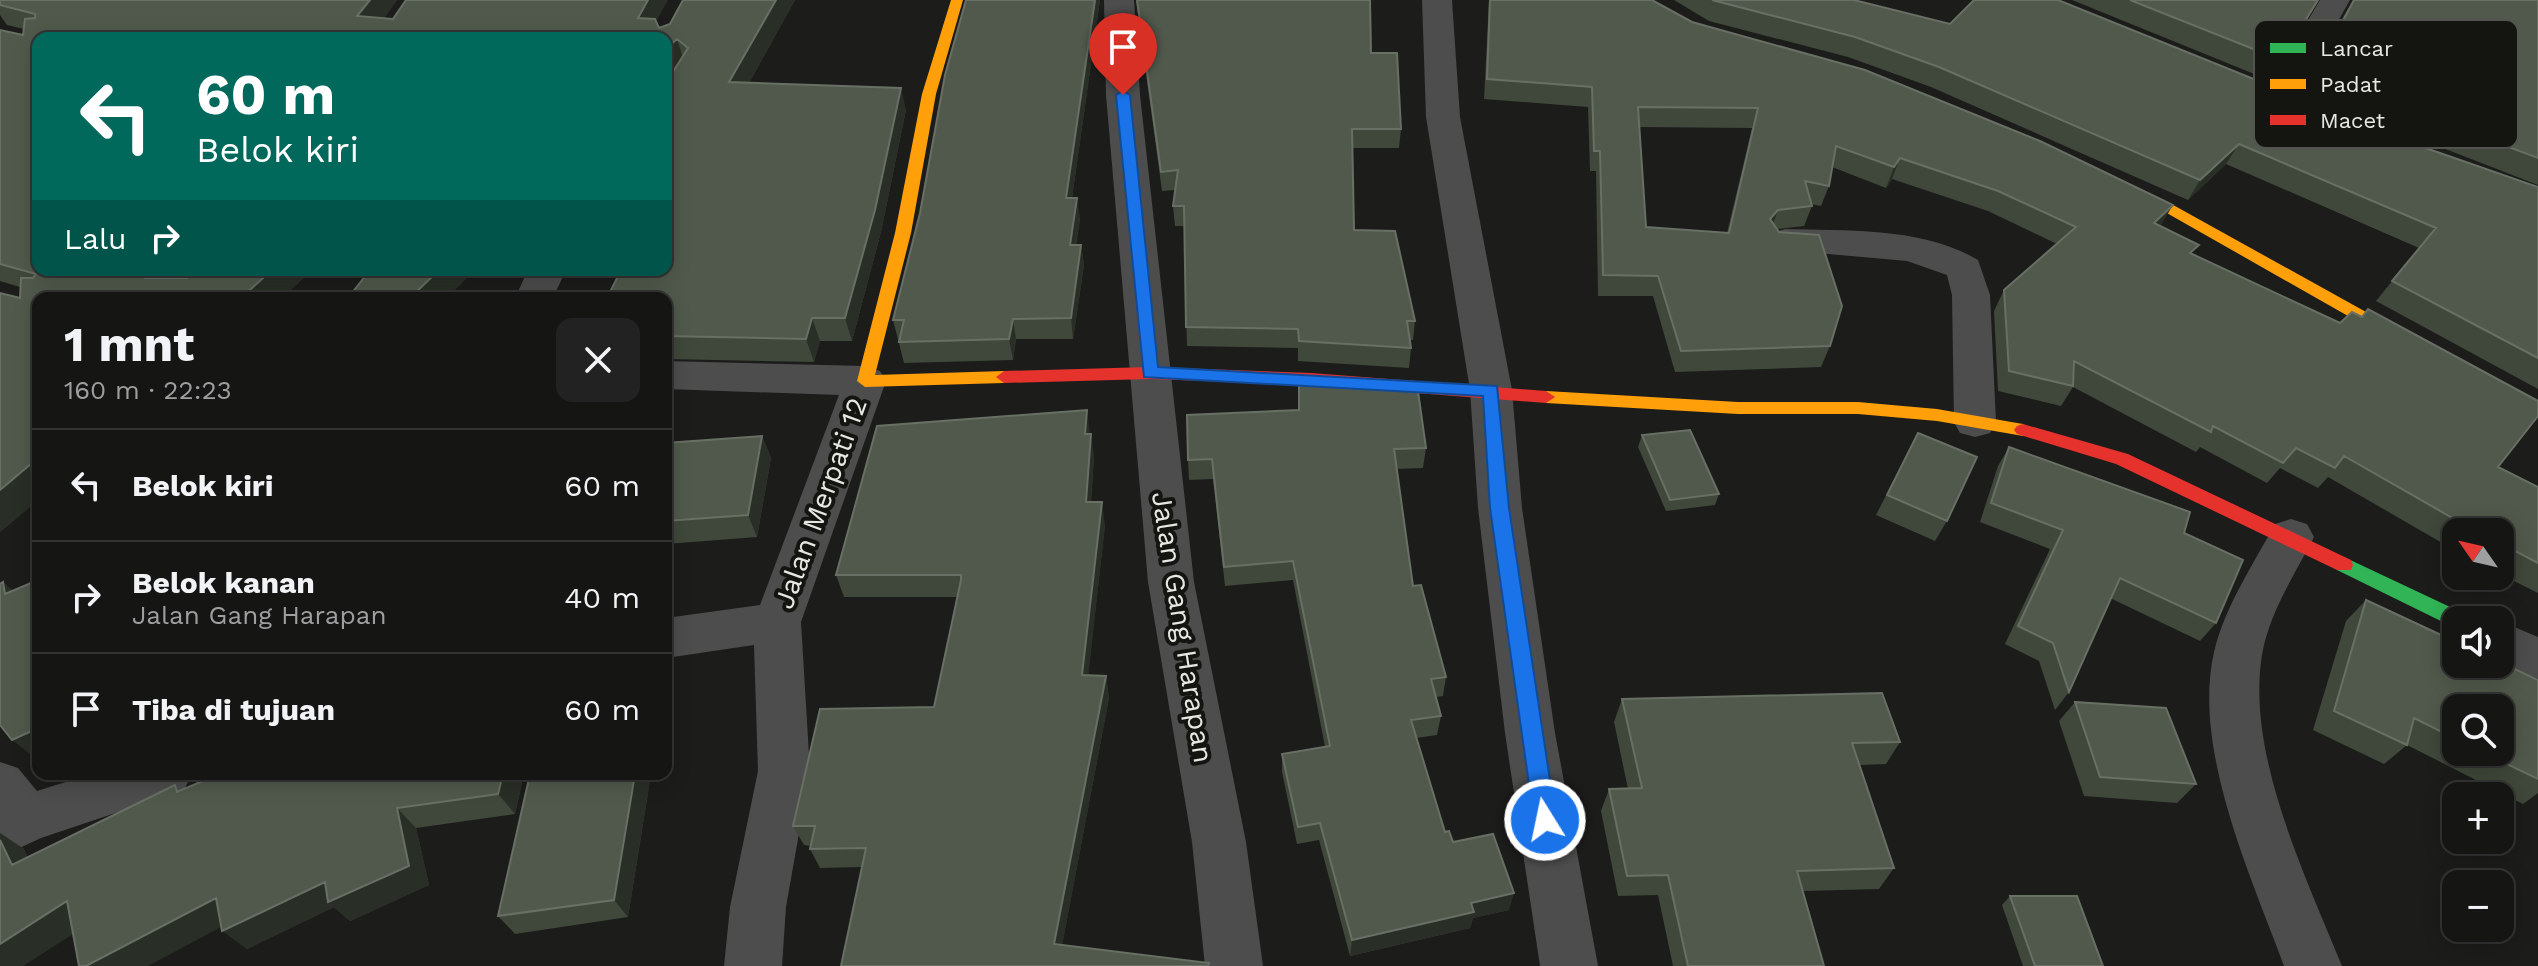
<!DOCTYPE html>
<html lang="id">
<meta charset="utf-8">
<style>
body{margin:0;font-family:"Work Sans",sans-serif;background:#222;color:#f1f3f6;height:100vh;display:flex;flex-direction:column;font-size:30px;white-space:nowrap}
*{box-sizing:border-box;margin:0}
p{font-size:26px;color:#9d9fa0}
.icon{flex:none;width:44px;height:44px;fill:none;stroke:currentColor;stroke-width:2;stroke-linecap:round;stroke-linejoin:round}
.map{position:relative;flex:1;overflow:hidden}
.side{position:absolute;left:32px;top:292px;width:640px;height:488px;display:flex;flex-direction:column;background:#151514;border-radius:16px;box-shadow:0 4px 20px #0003,0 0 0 2px #343434}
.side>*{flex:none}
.hud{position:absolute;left:32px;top:32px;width:640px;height:244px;border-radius:16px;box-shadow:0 4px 20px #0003,0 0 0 2px #343434;background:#00695c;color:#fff;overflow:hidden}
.needle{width:52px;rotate:304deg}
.buttons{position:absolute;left:2442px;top:518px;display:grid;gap:16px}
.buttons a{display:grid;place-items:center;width:72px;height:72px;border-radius:16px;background:#151514;box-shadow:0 4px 20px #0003,0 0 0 2px #343434;font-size:40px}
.pin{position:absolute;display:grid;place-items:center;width:68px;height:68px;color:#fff;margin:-82px -34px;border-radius:50% 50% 50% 0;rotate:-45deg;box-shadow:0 0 8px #0007}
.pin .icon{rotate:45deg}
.me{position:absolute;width:88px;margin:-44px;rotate:350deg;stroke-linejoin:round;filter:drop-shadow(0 0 6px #0008)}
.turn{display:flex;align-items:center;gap:28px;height:168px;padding:0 32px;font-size:36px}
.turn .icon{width:104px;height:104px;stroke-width:2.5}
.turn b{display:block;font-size:56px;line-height:68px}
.then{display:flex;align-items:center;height:76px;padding:0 32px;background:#0003;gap:16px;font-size:30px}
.round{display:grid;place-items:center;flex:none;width:84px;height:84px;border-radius:16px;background:#222}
.headline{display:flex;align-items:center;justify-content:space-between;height:136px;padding:0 32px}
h1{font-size:48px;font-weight:700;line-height:60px}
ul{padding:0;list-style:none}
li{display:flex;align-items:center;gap:24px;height:112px;padding:0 32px;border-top:2px solid #343434}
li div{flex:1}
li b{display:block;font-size:30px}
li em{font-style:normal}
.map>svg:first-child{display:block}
</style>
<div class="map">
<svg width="2538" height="966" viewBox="0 0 2538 966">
<rect width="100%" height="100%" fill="#1c1c1b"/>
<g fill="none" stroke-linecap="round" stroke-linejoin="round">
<!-- street -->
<path fill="#4d4d4d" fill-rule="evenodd" d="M1104,0H1134L1140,95L1194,582L1246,842L1263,966H1205L1192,842L1148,582L1106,95Z
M1422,0H1452L1460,117L1512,390L1522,508L1555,733L1598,966H1540L1505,733L1478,508L1470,390L1426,117Z
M2320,0H2350L2290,106L2278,109L2266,106L2261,99Z
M1785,229C1848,231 1923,227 1978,260L1990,295L1996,422L1990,433L1975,437L1960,433L1954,422L1952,295L1947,275L1907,261L1772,249L1766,241L1772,233Z
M528,270H566L553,298H515Z
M666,361L865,366L880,371L886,381L801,622L810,771L786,907L782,966H724L730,907L758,771L754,645L666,658V618L760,605L839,395L666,389Z
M2291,519L2307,524L2314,537C2295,574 2269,613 2262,655C2246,754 2305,875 2342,966H2284C2251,876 2192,749 2214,652C2225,606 2253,565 2275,524Z
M2500,621L2538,637V679L2500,663Z
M0,762L18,768L37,791L91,774H192L184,790L41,838L0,857Z"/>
<!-- fast -->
<path fill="#30b455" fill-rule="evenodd" d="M2344,557L2465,614L2468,620H2456V627L2451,626L2337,570L2335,565L2337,560Z"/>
<!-- slow -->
<path fill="#ff9f0a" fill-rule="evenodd" d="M951,0H963L936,94L911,233L875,375L1004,371L1012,377L1004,383L865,387L857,381L895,233L922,94Z
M2117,181L2175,206L2411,337L2413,341L2411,345H2399L2165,212L2112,189V183Z
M1546,391L1738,402H1858L1937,409L2023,424L2032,430L2023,436L1937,421L1858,414H1738L1546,403L1537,397Z"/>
<!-- jam -->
<path fill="#e5322d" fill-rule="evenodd" d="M1150,367L1311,373L1546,391L1555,397L1546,403L1311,385L1150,379L1004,383L996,377L1004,371Z
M2023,424L2128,454L2351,560L2353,565L2351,570H2337L2116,464L2017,434L2014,430L2017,426Z"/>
</g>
<!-- wall -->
<path fill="#3f483a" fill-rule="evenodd" d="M0,0H397L384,18L656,22L659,28L670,24L683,0H795L749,83L906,110L881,232L852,341H820L814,362L666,359V270L673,73L666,38H38L177,278H187L193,270H312L282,298H38V500L0,532V293L20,298V287L0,281V30L23,35L24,29L7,25L0,15Z
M966,0H1100L1072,198L1080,219L1076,245H1081L1084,265L1073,339H1016L1013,360L904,363L893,320L920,213Z
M1136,0H1370L1371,53L1401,129L1399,148H1352L1354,230L1415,321L1413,340H1410L1411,348L1409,368L1298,361V348L1187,346L1184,226H1175L1173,206L1175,190L1162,191Z
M1489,0H1652L1692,22L2160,226L2193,255L2498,467L2538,487V593L2500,574V532H2456V551L2328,477L2318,488L2280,468L2267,483L2200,447L2196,452L2073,387L2061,406L1998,391L1994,311L2004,290L2057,244L1988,211L1892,179L1886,188L1832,167L1829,186L1821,206L1811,204L1812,206L1804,226L1777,229L1830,346L1821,367L1675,372L1653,296H1598L1596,171H1590L1588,107L1484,99ZM1639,127L1752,128L1727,233L1646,227Z
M1674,0H1854L2417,145L2538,187V389L2376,301L2419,248L2226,164L2188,200L1931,87L1848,57L1709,21Z
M2072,0H2318L2269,80Z
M2353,0H2538V185L2301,93Z
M1298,411L1426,448L1423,468L1396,469L1413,586L1446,677L1443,696L1436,697L1441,716L1437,735L1416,738L1445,832L1509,910L1473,918L1470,928L1350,956L1319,840L1297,844L1282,772V754L1325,747L1293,580L1225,586L1213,479L1189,480L1188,460Z
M1918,433L1947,521L1935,541L1876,515Z
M1090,434L1094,457L1091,502L1105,525L1088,675L1106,676L1109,698L1062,945L841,966L862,867L820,868L810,849L811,846L804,845L793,826L934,707L957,597H844L836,575Z
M1642,435L1719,494L1715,505L1666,511L1638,447Z
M762,436L771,458L757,537L666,544V443Z
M2009,447L2184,533L2216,623L2200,641L2110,598L2069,692L2055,710L2039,661L2005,644L2050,549L1980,522L1998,466Z
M2366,600L2538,680V793L2523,804L2407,745L2384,764L2313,730L2346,621ZM2456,708L2500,752H2456Z
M1622,699L1900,742L1886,764L1860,765L1894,868L1879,889L1803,891L1824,966H1673L1658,895L1618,896L1601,811L1609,789H1628L1614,722Z
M2075,702L2196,784L2177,803L2084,796L2059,721Z
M524,774L515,814L416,828L429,885L350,921L334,907L247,949L221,927L73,934L0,966V833L24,849L27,857L182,790Z
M530,774H651L628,917L515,934L498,916Z
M2010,896L2103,966H2023L2002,905Z"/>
<!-- shaded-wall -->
<path fill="#292f26" d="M370,0H397L369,38L357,16Z
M648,0H668L647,38L638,18Z
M776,0H795L737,105L729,82Z
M1095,0H1100L1069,219L1066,198Z
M677,39L684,61L666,80V49Z
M901,88L906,110L881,232L852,341L845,318Z
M2239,144L2226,164L2188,200L2200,180Z
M1900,158L1892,179L1886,188L1894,167Z
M1077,198L1080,219L1072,265L1070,245Z
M2173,205L2161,225L2141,244L2154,223Z
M1778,210L1771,230L1770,219Z
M1081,245L1084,265L1073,339L1071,318Z
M147,270H184L160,298L142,275Z
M272,270H312L282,298H241Z
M439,270H475L447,298H410Z
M812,318L820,341L814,362L806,339Z
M1013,319L1016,339L1013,360L1009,339Z
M1087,410L1090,433L1089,457L1085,434Z
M1091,434L1094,457L1089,525L1086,502Z
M762,436L771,458L757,537L748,515Z
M38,458V500L0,532V490Z
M1102,502L1105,525L1086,696L1082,675Z
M3,582L32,608L5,594Z
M1106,676L1109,698L1059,962L1054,944Z
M38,728V760L12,740Z
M503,774H524L515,814L498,794Z
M635,774H651L628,917L614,900Z
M397,808L416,828L429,885L350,921L334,907L247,949L222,931Z
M0,833L24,849L40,884L12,865L0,840Z
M1514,893L1509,910L1473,918L1470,928L1350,956L1352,940L1471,903Z
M216,898L240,917L148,966H86Z
M67,901L95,920L23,966H0V944Z"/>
<!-- building -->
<path fill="#51594c" stroke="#686f64" stroke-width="2" fill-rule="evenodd" d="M0,0H370L357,16L393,19L406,0H648L638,18L655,19L659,28L670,24L683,0H776L729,82L901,88L875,210L845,318H812L806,339L666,336V298H607L621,270H666V83L688,48L677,39L666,49V38H38V270H147L142,275L145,278H187L193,270H272L241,298H38V458L0,490V293L20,298L21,278H33L36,274L0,264V30L23,35L25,19L35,18V14L0,5Z
M966,0H1095L1066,198H1077L1070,245H1081L1071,318L1013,319L1009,339L899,342L904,320H893L920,213L945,75Z
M1137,0H1370L1371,53H1397L1401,129H1352L1354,230L1395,231L1415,321H1407L1411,348L1299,341L1298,329L1186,327L1184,206H1173L1178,170L1161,172Z
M1490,0H1652L1692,22L1865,70L2040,141L2173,205L2154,223L2199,245L2190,253L2340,323L2352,312L2362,317L2368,309L2538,401V416L2498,467L2538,487V563L2500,543V532H2477L2344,456L2335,468L2296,448L2283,463L2213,426L2211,432L2074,361L2073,386L2009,371L2004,290L2076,227L1998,191L1900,158L1894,167L1836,146L1829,186L1805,181L1812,206L1778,210L1770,219L1779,232L1819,235L1842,306L1830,346L1681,351L1658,276L1603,275L1600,151H1594L1592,87L1487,79ZM1638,107L1758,108L1729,233L1646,227Z
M1712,0H1854L1950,24L1974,0H2058L2417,145L2538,187V358L2392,281L2436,228L2239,144L2200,180L1939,67L1855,37Z
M2130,0H2318L2281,60Z
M2354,0H2538V158L2314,74Z
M370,270H439L410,298H348Z
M1299,376L1417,384L1426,448L1394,449L1413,586L1421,585L1446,677L1431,679L1441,716L1411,720L1445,832L1449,831L1453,842L1493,834L1514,893L1471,903L1474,912L1352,940L1320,823L1298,827L1282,754L1330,746L1293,561L1224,567L1212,459L1188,460L1187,415L1299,410Z
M1087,410L1085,434H1091L1086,502H1102L1082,675L1106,676L1054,944L1209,963L1208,966H841L866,848L810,849L815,826H793L820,709L934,707L961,580V575H836L877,426Z
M1690,430L1719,494L1670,500L1642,435Z
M1918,433L1977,457L1947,521L1887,495Z
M762,436L748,515L666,521V443Z
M2009,447L2190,512L2184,533L2243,560L2216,623L2120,578L2069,692L2053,643L2018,626L2063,530L1991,503Z
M38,580V728L12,740L0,725V584L3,582L5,594Z
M2366,600L2456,642V664H2500V662L2538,680V779L2482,752H2500V708H2456V739L2414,718L2407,745L2334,711Z
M1882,693L1900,742L1852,743L1894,868L1797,871L1824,966H1688L1668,875L1627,876L1609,789L1642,788L1622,699Z
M2075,702L2166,708L2196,784L2100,777Z
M219,774H503L498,794L397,808L409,866L328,902L325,882L222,931L216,898L86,966H79L67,901L0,944V840L12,865L175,785L177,792Z
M530,774H635L614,900L498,916Z
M2010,896H2077L2103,966H2035Z"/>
<!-- route -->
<path fill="#1a73e8" stroke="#114b97" stroke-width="2" d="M1123,91L1130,95L1158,367L1497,386L1509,508L1556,820L1553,828L1545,830L1537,828L1534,820L1490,508L1483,396L1144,377L1116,95Z"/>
<g text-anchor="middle" stroke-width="8" stroke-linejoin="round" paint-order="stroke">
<!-- street labels -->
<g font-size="28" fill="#e7e7e4" stroke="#141411">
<text transform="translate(820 503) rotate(-70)" y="10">Jalan Merpati 12</text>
<text transform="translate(1183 627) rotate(81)" y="10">Jalan Gang Harapan</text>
</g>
</g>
<!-- legend -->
<rect x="2254" y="20" width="264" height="128" rx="12" fill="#141411" stroke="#535350" stroke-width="2"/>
<rect x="2270" y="43" width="36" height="10" fill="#30b455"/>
<rect x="2270" y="79" width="36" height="10" fill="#ff9f0a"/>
<rect x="2270" y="115" width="36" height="10" fill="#e5322d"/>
<g font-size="22" fill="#e7e7e4">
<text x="2320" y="56">Lancar</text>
<text x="2320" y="92">Padat</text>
<text x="2320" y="128">Macet</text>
</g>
</svg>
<div class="buttons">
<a><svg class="needle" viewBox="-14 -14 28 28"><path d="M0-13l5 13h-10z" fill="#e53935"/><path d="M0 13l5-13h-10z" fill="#9d9fa0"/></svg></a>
<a><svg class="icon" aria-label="sound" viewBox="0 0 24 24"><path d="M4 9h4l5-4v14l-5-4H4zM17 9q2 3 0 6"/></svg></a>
<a><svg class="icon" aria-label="search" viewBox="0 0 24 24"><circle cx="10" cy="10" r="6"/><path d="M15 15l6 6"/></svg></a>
<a>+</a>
<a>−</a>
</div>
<div class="pin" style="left:1123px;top:95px;background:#d93025"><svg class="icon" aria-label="arrive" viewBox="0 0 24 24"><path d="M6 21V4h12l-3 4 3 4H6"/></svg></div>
<svg class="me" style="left:1545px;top:820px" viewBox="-20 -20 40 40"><circle r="17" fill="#1a73e8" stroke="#fff" stroke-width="3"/><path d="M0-11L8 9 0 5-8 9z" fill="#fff"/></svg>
<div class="hud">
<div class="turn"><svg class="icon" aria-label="left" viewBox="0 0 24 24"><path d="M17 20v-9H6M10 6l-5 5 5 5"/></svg><div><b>60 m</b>Belok kiri</div></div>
<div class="then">Lalu<svg class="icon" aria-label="right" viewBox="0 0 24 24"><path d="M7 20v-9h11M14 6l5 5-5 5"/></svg></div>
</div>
<section class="side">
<div class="headline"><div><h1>1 mnt</h1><p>160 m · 22:23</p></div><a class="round"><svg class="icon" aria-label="close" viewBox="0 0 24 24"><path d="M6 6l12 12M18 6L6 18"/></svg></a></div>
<ul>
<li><svg class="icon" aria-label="left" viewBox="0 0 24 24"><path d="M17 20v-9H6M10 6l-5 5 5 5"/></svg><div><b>Belok kiri</b></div><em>60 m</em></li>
<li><svg class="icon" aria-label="right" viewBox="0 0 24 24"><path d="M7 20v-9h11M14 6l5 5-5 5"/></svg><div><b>Belok kanan</b><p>Jalan Gang Harapan</p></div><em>40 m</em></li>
<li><svg class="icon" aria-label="arrive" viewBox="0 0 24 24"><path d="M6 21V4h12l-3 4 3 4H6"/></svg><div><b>Tiba di tujuan</b></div><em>60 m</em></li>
</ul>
</section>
</div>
